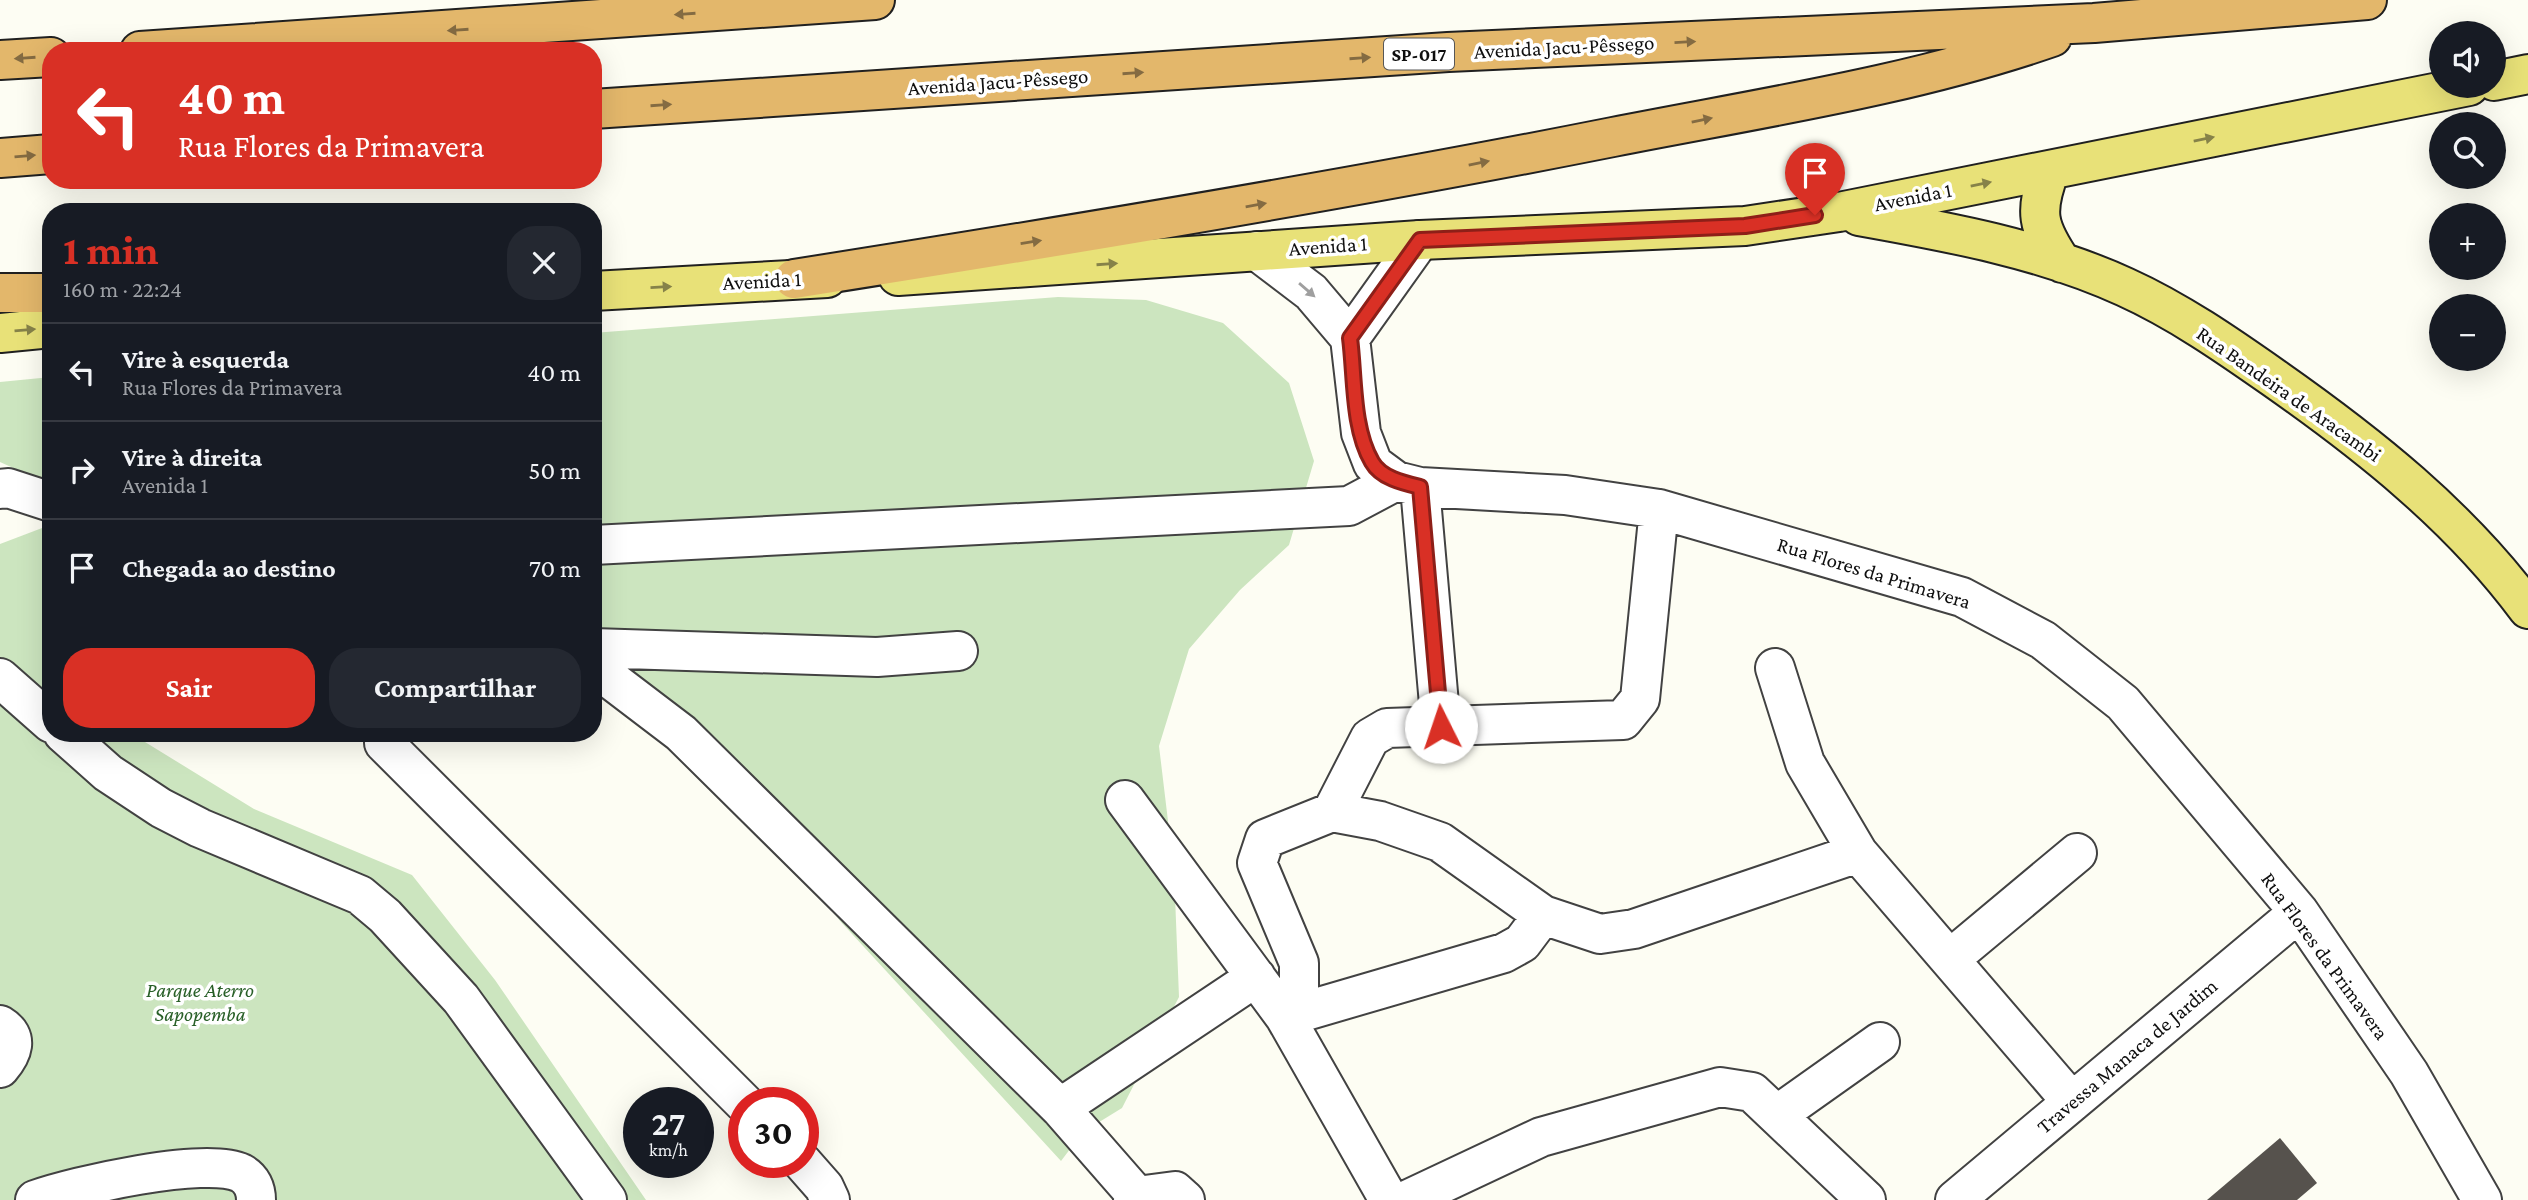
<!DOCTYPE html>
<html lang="pt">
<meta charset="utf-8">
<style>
body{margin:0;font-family:"Crimson Pro",serif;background:#242831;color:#f1f3f6;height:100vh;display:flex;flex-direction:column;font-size:26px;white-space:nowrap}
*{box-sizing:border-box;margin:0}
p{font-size:23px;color:#9ea1a6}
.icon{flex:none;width:38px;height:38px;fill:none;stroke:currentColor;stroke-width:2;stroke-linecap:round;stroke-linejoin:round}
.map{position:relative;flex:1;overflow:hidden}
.drawer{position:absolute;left:42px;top:203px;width:560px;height:539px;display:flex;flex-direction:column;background:#171b24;border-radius:28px;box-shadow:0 7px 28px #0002}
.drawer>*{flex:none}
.top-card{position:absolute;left:42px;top:42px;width:560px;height:147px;border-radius:28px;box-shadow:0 7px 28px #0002;background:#d93025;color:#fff;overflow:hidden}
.controls{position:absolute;left:2429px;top:21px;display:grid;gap:14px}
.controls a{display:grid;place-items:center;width:77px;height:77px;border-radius:50%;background:#171b24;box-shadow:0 7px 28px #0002;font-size:35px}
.speed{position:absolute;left:623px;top:1087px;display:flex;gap:14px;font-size:35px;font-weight:700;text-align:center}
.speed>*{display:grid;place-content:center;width:91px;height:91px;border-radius:50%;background:#171b24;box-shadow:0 7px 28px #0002;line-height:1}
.speed small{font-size:18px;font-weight:400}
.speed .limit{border:10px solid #d22;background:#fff;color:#111}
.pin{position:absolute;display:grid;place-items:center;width:60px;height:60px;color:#fff;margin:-72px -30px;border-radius:50% 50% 50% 0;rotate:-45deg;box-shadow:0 0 7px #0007}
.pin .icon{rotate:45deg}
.me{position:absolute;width:77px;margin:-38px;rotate:356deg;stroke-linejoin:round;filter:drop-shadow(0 0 5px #0008)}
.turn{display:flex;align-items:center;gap:24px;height:147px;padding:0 21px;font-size:32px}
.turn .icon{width:91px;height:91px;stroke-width:2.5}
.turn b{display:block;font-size:49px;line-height:60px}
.round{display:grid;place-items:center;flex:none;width:74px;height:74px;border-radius:28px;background:#242831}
.head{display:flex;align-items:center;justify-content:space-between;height:119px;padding:0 21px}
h1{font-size:42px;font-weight:700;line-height:52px;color:#d93025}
.cta{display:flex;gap:14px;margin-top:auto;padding:14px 21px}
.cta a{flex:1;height:80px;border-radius:28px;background:#d93025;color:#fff;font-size:28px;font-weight:700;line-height:80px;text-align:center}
.cta a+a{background:#242831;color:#f1f3f6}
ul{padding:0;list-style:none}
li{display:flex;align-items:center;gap:21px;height:98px;padding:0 21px;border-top:2px solid #363941}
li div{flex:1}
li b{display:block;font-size:26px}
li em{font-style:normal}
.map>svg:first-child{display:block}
</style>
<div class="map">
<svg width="2528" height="1200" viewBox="0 0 2528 1200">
<rect width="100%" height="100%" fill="#fdfdf3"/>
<!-- green -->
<path fill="#cce5bf" d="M1058,297L1146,300L1223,323L1289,383L1314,461L1289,545L1240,590L1189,649L1159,746L1174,871L1179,997L1122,1108L1083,1132L1061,1161L841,922L757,819L593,665V333Z
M51,377V485L0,462V382Z
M50,525L51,733H141L145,742L254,809L412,875L495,980L646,1200H0V544Z"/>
<!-- building -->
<path fill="#56524d" d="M2280,1138L2317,1183L2297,1200H2207Z"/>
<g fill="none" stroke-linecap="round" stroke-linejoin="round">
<defs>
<path id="minor" d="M1257,251L1311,292L1350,338L1361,433L1373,464L1396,481L1420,487L1565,495L1659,509L1962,597L2043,640L2123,703L2299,912L2409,1073L2482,1200
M1350,338L1420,240
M1420,487L1441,727
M0,489L8,488L51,502
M593,545L1349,506L1396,481
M593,648L877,657L958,651
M593,666L681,733L1060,1108L1137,1196
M1775,668L1805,763L1858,853L2072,1102
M0,678L51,723
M63,733L108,773L161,808L200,828L360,895L385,916L461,999L607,1200
M384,743L744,1103
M1125,800L1285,1017L1299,997V963L1257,863L1265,839L1332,812L1370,738L1387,728L1623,720L1640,699L1659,509
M1332,812L1380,821L1440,842L1543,915L1522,943L1504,953L1285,1017L1389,1200
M1543,915L1600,934L1634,929L1858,853
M1950,959L2077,853
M0,1025C20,1037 12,1054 0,1068
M1060,1108L1256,977
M1777,1115L1880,1042
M802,1162L824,1187L830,1200
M35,1200C74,1186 206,1156 241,1173C252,1179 256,1189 256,1200
M1133,1200L1137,1196L1175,1191L1185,1200
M1407,1200L1541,1137L1720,1087L1752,1092L1866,1200
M1955,1200L2299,912"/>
<path id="major" d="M2494,81L2528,74
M2050,170C2034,212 2037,226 2062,263
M1859,216C1949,232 2042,249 2125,287C2178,311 2227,345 2274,378C2368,444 2459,516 2528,609
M898,276L1420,240L1745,226L1839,212L2469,86
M593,291L827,278
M0,333L51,328"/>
<path id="highway" d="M140,51L875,0
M0,60L51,57
M593,109L1448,52L2094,23L2367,0
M0,158L51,154
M794,279C1068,236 1341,191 1613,137C1760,108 1910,86 2052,37
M0,293H51"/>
</defs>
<!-- minor casing -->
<use href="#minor" stroke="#424242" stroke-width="42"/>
<!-- major casing -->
<use href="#major" stroke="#202020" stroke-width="42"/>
<!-- highway casing -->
<use href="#highway" stroke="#202020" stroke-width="42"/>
<!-- minor -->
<use href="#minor" stroke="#fff" stroke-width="38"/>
<!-- major -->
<use href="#major" stroke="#e8e178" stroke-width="38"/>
<!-- highway -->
<use href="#highway" stroke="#e3b76b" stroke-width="38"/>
</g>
<!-- one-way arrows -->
<defs><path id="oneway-solid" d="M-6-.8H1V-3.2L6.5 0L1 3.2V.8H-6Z" transform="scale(1.75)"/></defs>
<g fill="#846b42">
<use href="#oneway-solid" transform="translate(685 14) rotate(176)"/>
<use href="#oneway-solid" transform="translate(458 30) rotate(176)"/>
<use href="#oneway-solid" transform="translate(1685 42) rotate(-3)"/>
<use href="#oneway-solid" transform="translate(25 58) rotate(176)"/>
<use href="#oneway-solid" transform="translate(1360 58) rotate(-4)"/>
<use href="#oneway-solid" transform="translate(1133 73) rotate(-4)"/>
<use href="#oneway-solid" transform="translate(661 105) rotate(-4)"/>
<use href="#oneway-solid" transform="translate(1702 120) rotate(-11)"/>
<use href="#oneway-solid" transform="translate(25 156) rotate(-5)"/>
<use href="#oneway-solid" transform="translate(1479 163) rotate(-11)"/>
<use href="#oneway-solid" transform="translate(1256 205) rotate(-10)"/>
<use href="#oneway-solid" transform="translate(1031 242) rotate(-9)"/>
</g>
<g fill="#868249">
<use href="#oneway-solid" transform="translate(2204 139) rotate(-11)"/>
<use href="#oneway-solid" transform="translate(1981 184) rotate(-11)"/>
<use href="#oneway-solid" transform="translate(1107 264) rotate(-4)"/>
<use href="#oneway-solid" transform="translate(661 287) rotate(-3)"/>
<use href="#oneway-solid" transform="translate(25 330) rotate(-5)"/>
</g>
<use fill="#9f9f9f" href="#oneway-solid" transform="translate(1307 290) rotate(41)"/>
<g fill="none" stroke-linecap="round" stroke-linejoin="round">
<defs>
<path id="route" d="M1441,727L1420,487C1403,483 1381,478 1372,462C1352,428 1355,376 1350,338L1420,240L1745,226L1815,215"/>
</defs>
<!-- route casing -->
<use href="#route" stroke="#8d1f18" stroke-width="18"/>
<!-- route -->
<use href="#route" stroke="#d93025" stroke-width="12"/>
</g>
<g text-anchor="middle" stroke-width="7" stroke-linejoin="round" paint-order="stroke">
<!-- shield labels -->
<rect fill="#fff" stroke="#575757" stroke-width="2" x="1384" y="38.5" width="70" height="31" rx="5"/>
<g font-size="19" font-weight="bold" fill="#0f0f0f">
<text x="1419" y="61">SP-017</text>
</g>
<!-- street labels -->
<g font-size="21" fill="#0f0f0f" stroke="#fff">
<text transform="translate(1564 47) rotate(-3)" y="7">Avenida Jacu-Pêssego</text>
<text transform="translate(998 82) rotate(-4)" y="7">Avenida Jacu-Pêssego</text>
<text transform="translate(1913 197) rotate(-11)" y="7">Avenida 1</text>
<text transform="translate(1328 246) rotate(-4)" y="7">Avenida 1</text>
<text transform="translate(762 281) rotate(-3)" y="7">Avenida 1</text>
<text transform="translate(2289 394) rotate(35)" y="7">Rua Bandeira de Aracambi</text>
<text transform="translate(1874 573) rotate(17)" y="7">Rua Flores da Primavera</text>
<text transform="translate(2325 956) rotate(54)" y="7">Rua Flores da Primavera</text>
<text transform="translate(2127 1056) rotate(-40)" y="7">Travessa Manaca de Jardim</text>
</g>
<!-- park labels -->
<g font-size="21" font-style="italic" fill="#285f27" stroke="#fff">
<text x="200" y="997">Parque Aterro<tspan x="200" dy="24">Sapopemba</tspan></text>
</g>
</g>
</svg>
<div class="controls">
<a><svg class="icon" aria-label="sound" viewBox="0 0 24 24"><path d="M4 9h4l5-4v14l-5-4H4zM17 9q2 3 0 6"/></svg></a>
<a><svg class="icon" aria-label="search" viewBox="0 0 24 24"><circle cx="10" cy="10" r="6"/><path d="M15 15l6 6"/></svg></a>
<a>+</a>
<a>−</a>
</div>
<div class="speed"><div>27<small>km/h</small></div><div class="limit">30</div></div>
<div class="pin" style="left:1815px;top:215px;background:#d93025"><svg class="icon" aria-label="arrive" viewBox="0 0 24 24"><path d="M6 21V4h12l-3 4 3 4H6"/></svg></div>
<svg class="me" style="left:1441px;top:727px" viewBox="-20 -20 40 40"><circle r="19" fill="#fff"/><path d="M0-13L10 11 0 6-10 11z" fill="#d93025"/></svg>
<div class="top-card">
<div class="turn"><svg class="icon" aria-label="left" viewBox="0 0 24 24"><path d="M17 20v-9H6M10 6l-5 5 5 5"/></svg><div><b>40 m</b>Rua Flores da Primavera</div></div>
</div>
<section class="drawer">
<div class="head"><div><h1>1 min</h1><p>160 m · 22:24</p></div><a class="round"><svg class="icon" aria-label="close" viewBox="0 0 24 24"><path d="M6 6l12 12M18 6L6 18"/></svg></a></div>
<ul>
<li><svg class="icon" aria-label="left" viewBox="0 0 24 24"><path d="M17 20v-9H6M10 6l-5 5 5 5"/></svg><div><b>Vire à esquerda</b><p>Rua Flores da Primavera</p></div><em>40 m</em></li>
<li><svg class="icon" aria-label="right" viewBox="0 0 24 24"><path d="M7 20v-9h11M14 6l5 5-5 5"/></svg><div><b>Vire à direita</b><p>Avenida 1</p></div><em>50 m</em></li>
<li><svg class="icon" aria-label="arrive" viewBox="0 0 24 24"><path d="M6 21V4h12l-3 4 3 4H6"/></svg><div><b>Chegada ao destino</b></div><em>70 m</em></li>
</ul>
<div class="cta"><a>Sair</a><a>Compartilhar</a></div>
</section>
</div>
